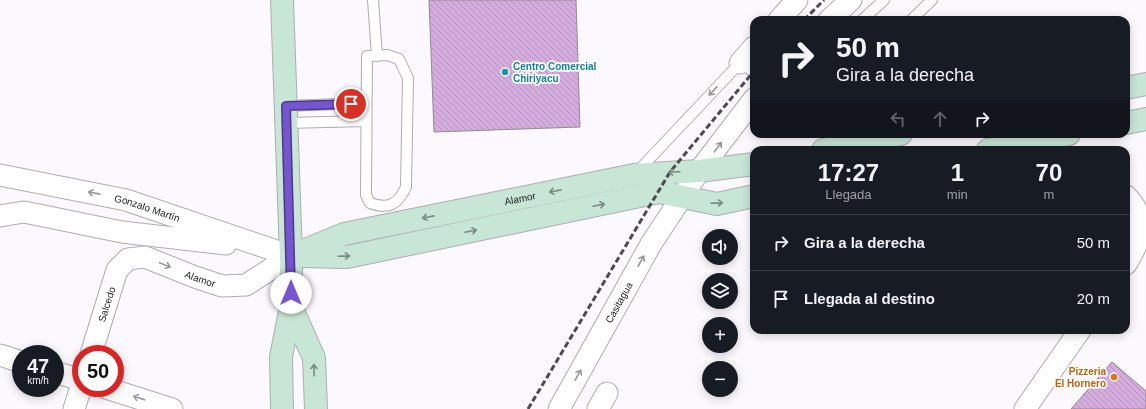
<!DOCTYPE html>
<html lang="es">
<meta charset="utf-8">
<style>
body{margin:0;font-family:Helvetica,sans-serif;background:#20242c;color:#f1f3f6;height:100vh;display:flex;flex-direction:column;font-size:15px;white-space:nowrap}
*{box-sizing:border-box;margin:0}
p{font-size:13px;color:#9ea1a6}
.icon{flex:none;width:22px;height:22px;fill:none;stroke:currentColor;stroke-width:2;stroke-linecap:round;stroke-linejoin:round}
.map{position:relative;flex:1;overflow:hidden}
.sheet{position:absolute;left:750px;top:146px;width:380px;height:188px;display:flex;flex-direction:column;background:#171b24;border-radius:12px;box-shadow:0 2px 10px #0003}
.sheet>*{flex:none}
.banner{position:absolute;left:750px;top:16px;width:380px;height:122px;border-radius:12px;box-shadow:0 2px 10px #0003;background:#171b24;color:#f1f3f6;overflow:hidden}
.buttons{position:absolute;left:702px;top:229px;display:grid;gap:8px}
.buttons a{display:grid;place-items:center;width:36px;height:36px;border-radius:50%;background:#171b24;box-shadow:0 2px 10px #0003;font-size:20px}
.speed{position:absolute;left:12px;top:345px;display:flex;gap:8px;font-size:20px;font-weight:700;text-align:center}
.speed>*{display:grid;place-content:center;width:52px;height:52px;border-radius:50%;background:#171b24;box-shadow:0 2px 10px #0003;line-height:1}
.speed small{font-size:10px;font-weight:400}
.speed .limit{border:6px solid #d22;background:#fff;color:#111}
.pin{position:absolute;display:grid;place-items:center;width:34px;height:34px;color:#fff;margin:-17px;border:2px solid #fff;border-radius:50%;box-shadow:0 1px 4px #0007}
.me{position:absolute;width:44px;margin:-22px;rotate:0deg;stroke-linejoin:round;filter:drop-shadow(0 0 3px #0008)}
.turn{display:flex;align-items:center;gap:14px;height:84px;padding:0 20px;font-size:18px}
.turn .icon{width:52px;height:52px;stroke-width:2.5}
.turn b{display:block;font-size:28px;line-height:34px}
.lanes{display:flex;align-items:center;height:38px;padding:0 20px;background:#0003;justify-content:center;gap:20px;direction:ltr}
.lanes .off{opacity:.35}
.eta{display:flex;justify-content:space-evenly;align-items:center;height:68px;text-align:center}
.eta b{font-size:24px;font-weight:700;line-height:28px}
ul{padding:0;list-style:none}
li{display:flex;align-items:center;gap:12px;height:56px;padding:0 20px;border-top:1px solid #363941}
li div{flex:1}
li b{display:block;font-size:15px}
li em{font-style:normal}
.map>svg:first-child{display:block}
</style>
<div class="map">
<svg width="1146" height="409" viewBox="0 0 1146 409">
<defs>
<pattern id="building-back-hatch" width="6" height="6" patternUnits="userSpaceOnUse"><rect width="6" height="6" fill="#d4acdd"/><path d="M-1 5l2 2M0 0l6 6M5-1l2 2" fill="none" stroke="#b593bd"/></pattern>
</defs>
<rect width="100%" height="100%" fill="#fcf9fe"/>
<!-- building -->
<path fill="url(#building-back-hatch)" stroke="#8f8b8f" d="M429,0H576L580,127L434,132Z
M1112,362L1146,391V409H1071Z"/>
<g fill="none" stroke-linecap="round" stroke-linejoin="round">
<defs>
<path id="lane" d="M373,0L377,56
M862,20L884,0
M911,20L932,0
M387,55L399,59L408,78L406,187C398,204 389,210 370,203L366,195L367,56Z
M286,106L366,103
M286,123L366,121
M637,172L740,63L754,72"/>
<g id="street">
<path d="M779,20L797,0"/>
<path d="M829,20L851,0"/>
<path d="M740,63L754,47"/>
<path id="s1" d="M0,175L126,200L291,256"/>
<path d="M1126,196C1146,215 1142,240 1126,264"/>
<path d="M0,216L24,212L122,232L226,244"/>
<path id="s2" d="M91,354L117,270L128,259L145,257L195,277L222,286L246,285L291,256"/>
<path d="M0,355L21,362"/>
<path d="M55,372L81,380"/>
<path d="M106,388L172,409"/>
<path d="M74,409L81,387"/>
<path id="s3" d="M559,409L651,244L699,171L754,99"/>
<path d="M598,409L607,393"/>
<path d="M1025,409L1080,330"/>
</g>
<g id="secondary">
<path d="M282,0L291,256V306L281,357L282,409"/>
<path d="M1126,88L1146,84"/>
<path d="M1126,123L1146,119"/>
<path d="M823,150L901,134"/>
<path d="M988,150L1069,134"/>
<path id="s4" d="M291,256L344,234L634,175L699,171L754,164"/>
<path d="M300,256L347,257L659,192L717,204L754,196"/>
<path d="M291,306L314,358L316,409"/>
</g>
</defs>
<!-- lane casing -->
<use href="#lane" stroke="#afacb1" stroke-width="12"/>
<!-- street casing -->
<use href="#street" stroke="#afacb1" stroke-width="23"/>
<!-- secondary casing -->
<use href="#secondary" stroke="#afacb1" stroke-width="24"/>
<!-- lane -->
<use href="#lane" stroke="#fff" stroke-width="10"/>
<!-- street -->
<use href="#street" stroke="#fff" stroke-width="21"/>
<!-- secondary -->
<use href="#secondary" stroke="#c7e6d6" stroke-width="22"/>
<!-- rail -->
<path stroke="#4d4b4e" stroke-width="3" stroke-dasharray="6 3" stroke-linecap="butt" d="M804,20L824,0
M528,409L670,172L754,71"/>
</g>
<!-- one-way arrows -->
<defs><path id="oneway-shaft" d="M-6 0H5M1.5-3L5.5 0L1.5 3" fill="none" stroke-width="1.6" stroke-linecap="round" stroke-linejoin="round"/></defs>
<g stroke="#989899">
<use href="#oneway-shaft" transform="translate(713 91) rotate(133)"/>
<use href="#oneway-shaft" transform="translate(718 147) rotate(-53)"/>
<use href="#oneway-shaft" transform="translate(94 193) rotate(-169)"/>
<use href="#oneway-shaft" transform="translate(641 261) rotate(-61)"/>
<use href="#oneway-shaft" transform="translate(165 265) rotate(22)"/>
<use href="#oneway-shaft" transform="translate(578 375) rotate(-61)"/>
<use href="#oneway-shaft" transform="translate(139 398) rotate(-162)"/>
</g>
<g stroke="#7a8a82">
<use href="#oneway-shaft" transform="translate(674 172) rotate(178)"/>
<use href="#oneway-shaft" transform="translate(555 191) rotate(169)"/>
<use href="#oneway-shaft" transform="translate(717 203) rotate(-2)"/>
<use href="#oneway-shaft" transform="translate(599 205) rotate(-12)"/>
<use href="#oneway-shaft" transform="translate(428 217) rotate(169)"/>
<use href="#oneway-shaft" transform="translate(471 231) rotate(-12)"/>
<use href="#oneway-shaft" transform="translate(344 256) rotate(-2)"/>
<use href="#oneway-shaft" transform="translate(314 370) rotate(-92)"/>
</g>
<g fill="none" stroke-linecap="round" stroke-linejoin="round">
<defs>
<path id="route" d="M291,293L286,106L351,104"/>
</defs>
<!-- route casing -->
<use href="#route" stroke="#4d3887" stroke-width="10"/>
<!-- route -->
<use href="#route" stroke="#7656d0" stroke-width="7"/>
</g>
<!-- markers -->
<circle fill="#0f9aa8" stroke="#fff" stroke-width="1.5" cx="505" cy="72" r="4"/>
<circle fill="#e8710a" stroke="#fff" stroke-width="1.5" cx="1114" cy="377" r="4"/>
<g text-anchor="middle" stroke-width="3.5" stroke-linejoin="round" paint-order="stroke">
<!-- culture labels -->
<g font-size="10" font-weight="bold" fill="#0d838f" stroke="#fff" text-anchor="start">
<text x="513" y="70">Centro Comercial<tspan x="513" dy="12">Chiriyacu</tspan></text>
</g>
<!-- street labels -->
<g font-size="10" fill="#1b1a1c" stroke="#fff">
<text dy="4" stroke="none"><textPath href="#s4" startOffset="237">Alamor</textPath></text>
<text dy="4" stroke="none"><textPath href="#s1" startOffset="151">Gonzalo Martín</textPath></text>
<text dy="4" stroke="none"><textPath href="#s2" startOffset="180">Alamor</textPath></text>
<text dy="4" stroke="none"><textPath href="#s3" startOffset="122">Casitagua</textPath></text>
<text dy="4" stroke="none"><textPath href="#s2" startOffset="52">Salcedo</textPath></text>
</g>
<!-- food labels -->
<g font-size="10" font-weight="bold" fill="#c56008" stroke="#fff" text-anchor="end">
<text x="1106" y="375">Pizzeria<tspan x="1106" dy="12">El Hornero</tspan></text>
</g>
</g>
</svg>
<div class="buttons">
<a><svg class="icon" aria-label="sound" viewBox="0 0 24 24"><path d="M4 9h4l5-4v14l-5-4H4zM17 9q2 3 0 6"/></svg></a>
<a><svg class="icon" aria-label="layers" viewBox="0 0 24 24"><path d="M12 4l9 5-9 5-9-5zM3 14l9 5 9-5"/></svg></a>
<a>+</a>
<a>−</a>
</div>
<div class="speed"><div>47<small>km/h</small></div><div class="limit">50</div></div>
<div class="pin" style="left:351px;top:104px;background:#d93025"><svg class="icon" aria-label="arrive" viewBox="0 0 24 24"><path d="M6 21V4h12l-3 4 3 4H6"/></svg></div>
<svg class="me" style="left:291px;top:293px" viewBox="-20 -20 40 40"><circle r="19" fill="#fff"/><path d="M0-13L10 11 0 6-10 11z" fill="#7656d0"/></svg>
<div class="banner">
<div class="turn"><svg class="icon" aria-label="right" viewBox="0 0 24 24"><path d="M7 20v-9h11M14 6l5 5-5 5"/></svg><div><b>50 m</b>Gira a la derecha</div></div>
<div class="lanes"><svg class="icon off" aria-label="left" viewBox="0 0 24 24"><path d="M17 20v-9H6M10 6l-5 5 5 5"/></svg><svg class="icon off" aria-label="ahead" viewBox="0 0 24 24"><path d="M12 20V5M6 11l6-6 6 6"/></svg><svg class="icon" aria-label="right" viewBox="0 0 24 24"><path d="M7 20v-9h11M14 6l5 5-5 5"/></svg></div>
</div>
<section class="sheet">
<div class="eta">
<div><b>17:27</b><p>Llegada</p></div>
<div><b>1</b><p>min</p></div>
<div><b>70</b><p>m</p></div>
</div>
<ul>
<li><svg class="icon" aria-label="right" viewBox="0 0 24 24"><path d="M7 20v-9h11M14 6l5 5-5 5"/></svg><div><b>Gira a la derecha</b></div><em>50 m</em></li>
<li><svg class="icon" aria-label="arrive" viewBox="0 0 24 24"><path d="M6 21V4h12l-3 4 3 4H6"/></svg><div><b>Llegada al destino</b></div><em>20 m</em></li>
</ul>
</section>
</div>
